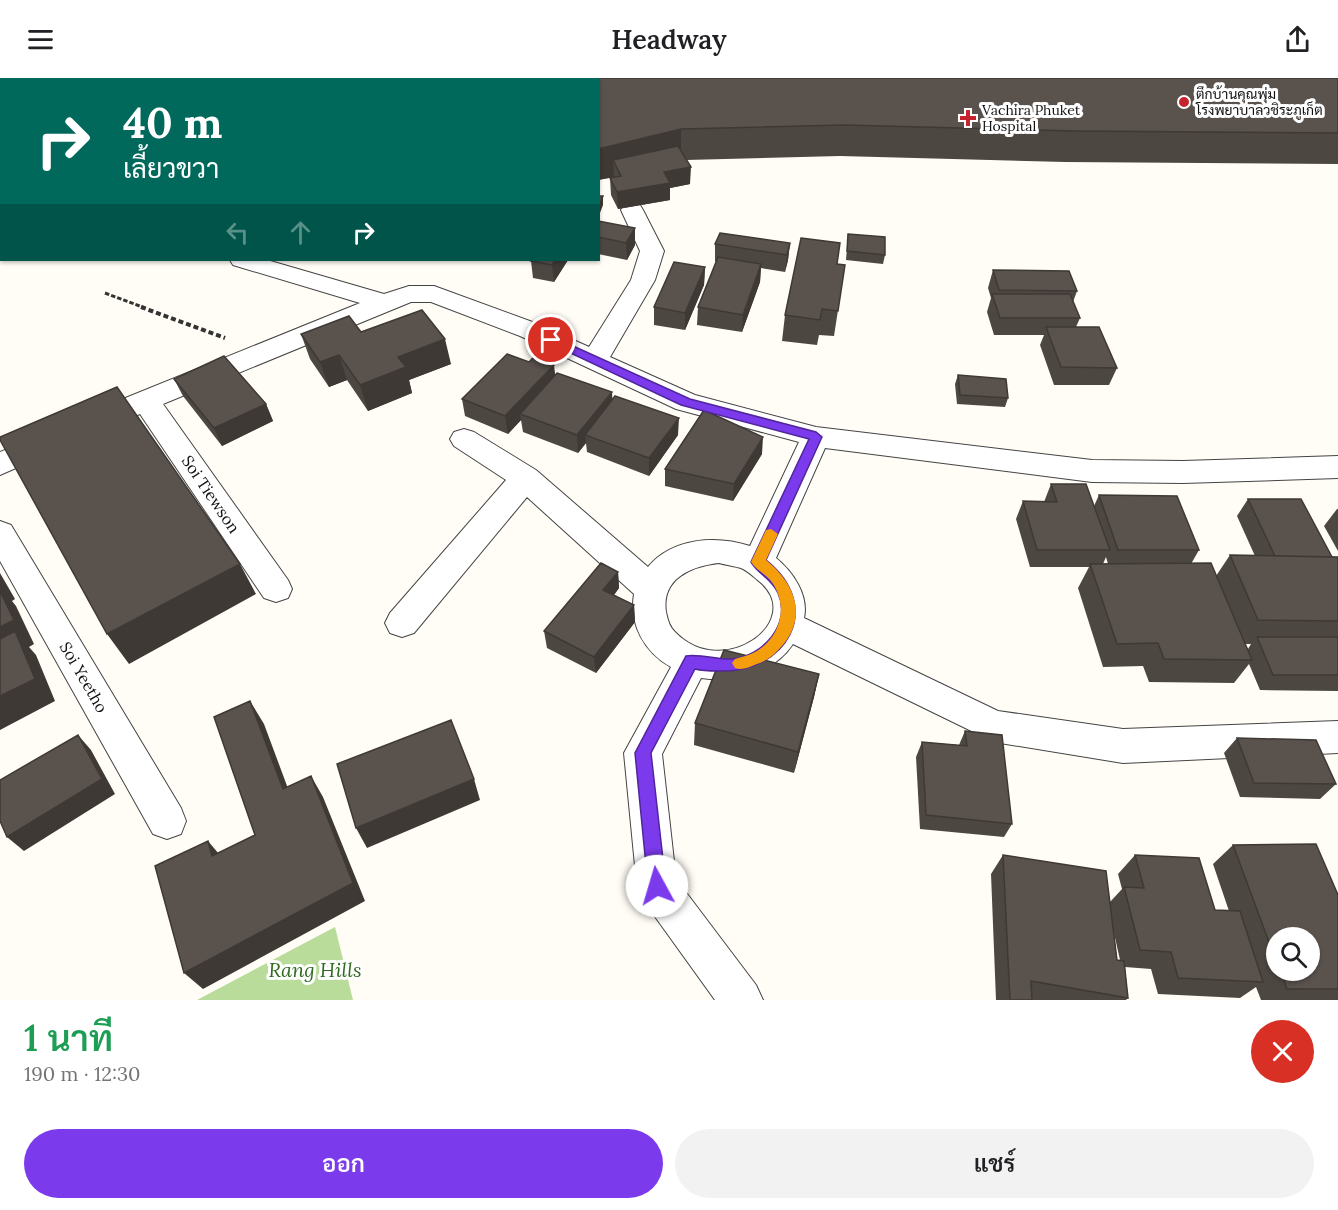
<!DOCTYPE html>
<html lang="th">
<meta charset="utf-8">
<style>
body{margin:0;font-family:Lora,Sarabun,serif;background:#f2f2f2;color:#202124;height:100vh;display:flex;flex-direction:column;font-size:22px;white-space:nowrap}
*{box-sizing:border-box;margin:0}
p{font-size:20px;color:#757577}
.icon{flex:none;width:33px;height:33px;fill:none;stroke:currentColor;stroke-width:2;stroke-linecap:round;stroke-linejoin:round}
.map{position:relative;height:922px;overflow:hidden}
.side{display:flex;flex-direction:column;background:#fff;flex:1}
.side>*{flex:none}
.hud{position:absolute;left:0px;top:0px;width:600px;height:183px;box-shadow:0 2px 4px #0004;background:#00695c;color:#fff;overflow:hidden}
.buttons{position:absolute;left:1266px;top:849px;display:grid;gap:12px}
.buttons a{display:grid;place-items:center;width:54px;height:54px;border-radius:50%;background:#fff;box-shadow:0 2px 4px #0004;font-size:30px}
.pin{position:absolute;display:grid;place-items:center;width:51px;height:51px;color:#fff;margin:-26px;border:3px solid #fff;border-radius:50%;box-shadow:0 2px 6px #0007}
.me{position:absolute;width:66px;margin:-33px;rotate:354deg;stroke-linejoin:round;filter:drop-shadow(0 0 4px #0008)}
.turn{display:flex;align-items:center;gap:21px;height:126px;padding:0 24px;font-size:27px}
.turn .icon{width:78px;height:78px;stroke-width:2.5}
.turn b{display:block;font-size:42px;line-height:51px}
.lanes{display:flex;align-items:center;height:57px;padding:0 24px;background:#0003;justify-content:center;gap:30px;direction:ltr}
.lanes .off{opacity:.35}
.round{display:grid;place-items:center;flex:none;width:63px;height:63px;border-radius:32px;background:#f2f2f2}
.head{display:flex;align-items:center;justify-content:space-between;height:102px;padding:0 24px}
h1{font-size:36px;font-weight:600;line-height:45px;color:#1e9e55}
.cta{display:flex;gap:12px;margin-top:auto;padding:12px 24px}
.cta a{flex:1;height:69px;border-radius:36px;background:#7c3aed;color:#fff;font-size:24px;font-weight:600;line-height:69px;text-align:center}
.cta a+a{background:#f2f2f2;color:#202124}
header{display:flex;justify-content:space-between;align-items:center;height:78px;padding:0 24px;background:#fff;font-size:27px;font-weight:600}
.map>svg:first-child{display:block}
</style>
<header><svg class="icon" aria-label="menu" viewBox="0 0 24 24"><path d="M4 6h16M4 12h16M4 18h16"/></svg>Headway<svg class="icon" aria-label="share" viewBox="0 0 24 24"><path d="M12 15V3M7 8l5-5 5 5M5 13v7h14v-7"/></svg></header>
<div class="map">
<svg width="1338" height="922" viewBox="0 0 1338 922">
<rect width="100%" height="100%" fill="#fffdf5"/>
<!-- forest -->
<path fill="#badc9b" d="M335,849L353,922H197Z"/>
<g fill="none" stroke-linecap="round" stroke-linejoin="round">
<defs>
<path id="street" d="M109,0H131L132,2H110Z
M632,125L640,127L643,132L664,173L655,202L610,279L695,317L816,349L1092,382L1183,383L1338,378V400L1183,405L1092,404L825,370L776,480C793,494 809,517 804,540L998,633L1123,651L1338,643V675L1123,685L994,664L793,566C773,596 734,605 701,600L662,676L676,801L756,907L763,922H715L643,822L637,808L624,675L671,589C644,574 629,546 634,516L527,419L414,555L402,559L390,555L385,545L390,535L506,402L454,368L450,361L454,354L464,351L474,354L536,392L648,489C672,460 716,457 750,468L799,364L676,331L520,258L431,224H411L163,326L288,502L292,511L288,520L276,524L264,520L140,336L91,355L81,352L77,345L81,338L360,225L233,187L230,182H267L384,216L409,208H434L538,246L589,269L631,202L640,173L621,132L624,127ZM719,485C726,487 734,488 741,490C748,493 754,499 760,504C806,543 723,604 675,554C669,548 668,542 666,534C661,500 692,488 719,485Z
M49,354L59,357L63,364L59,371L0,397V374Z
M0,443L11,447L181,730L186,743L181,756L167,761L153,756L0,483Z"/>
<path id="secondary" d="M2,70V84L0,85V71Z"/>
</defs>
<!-- street casing -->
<use href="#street" stroke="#444" stroke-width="2"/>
<!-- secondary casing -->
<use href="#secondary" stroke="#333" stroke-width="3"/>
<!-- path-far1 -->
<path stroke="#333" stroke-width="3" stroke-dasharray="4.5 2" stroke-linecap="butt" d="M105,215L145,230"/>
<!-- path -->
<path stroke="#333" stroke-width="4" stroke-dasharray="5 3" stroke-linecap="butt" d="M141,229L225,260"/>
<!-- street -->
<use href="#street" fill="#fff" fill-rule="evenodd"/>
<!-- secondary -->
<use href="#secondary" fill="#fff5b0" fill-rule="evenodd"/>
</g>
<!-- wall -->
<path fill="#4d4742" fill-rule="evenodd" d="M1338,0V86L1065,84L840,78L686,82L690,106L670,110V122L618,131L611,117L610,100L614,99L598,102V2Z
M598,143L635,167L627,182L598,176Z
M848,156L885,177L883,186L846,182Z
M790,165L788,182L785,194L761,190L760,204L742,254L697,247L698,229L716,184L715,183V166Z
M840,165L837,186L845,187L834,258L819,257L817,267L782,263L785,237Z
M532,182H568L554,204L533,200L531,183Z
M705,189L704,207L685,252L654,247V229Z
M993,192L1077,213L1073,224L1080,240L1076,249L1117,290L1109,307H1054L1040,267L1044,257H994L987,234L991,220L988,210Z
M361,254L451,286L409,302L412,315L368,333L347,302L329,309L310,281L301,256Z
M555,297L612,322L678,357L649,398L587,374L586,365L578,375L523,354L521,342L508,356L465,338L462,321Z
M958,297L1008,320L1005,329L957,326L955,306Z
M174,301L266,326L273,343L222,368L183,318Z
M762,376L733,423L665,408V391Z
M1051,406L1094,428L1099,417L1199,472L1191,486L1216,498L1230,477L1255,478L1237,438L1248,421L1332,479H1338V613L1260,612L1249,586L1234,605L1149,604L1143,588L1103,589L1078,510L1089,489H1030L1016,441L1023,423L1044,424ZM1106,479L1108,486H1103ZM1245,566H1251L1248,571Z
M1337,431H1338V473L1324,448Z
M618,494L619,510L614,517L634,527L635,544L596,595L547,570L544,553Z
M819,596L814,619L794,695L694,667L695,645Z
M965,653L1012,746L1004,759L920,751L916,679L922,664L959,667Z
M1237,660L1336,706L1320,721L1240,719L1224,675Z
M1233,767L1338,817V922H1261L1256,909L1240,920L1158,916L1151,891L1125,889L1128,920L1126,922H996L991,796L1003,777L1110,824L1122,811L1118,796L1135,777L1215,832L1229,833L1213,786ZM1114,855L1120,882H1117ZM1276,860L1310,892H1276Z"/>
<!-- shaded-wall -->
<path fill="#3f3936" d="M30,0H39L40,2H26Z
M216,0H262V2H213Z
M681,51V82H613L614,99L598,102V71Z
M691,89L690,106L670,110V122L618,131L617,114L664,94Z
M2,115V136H0V116Z
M603,118V127L598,140V130Z
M635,150V167L627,182L626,165Z
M790,165L788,182L785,194L787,177Z
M555,182H568L554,204L552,187Z
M761,186L760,204L742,254L743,237Z
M705,189L704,207L685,252V235Z
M445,261L451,286L409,302L412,315L368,333L360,307L398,279Z
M339,277L347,302L329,309L320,284Z
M554,287L556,304L520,336L521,342L508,356L505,338Z
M612,314L613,332L585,357L586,365L578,375L577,357Z
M266,326L273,343L222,368L214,350Z
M679,340L678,357L649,398V380Z
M763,359L762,376L733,423L734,406Z
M240,486L256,516L129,586L107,556Z
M618,494L619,510L605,529L603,512Z
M0,495L15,521L12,523L16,528L34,566L29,569L36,577L55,623L0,652Z
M634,527L635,544L596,595L594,579Z
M819,596L814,619L794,695L798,674Z
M250,623L264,646L296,732L283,711Z
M78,657L91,672L115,716L24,773L7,759Z
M311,698L323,719L365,823L203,911L184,895Z
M474,701L480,722L367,770L356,750Z
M208,763L224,782L212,778Z"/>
<!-- building -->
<path fill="#5a524d" stroke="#3f3936" stroke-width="1.5" d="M0,0H30L26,2H2V10L0,11Z
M49,0H87L90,2H45Z
M161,0H216L213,2H158Z
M349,0H1338V55L1074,53L844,47L681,51L598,71V2H346Z
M678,68L691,89L664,94L670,105L617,114L610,100L621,98L613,82Z
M0,93H2V115L0,116Z
M598,118H603L598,130Z
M598,143L635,150L626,165L598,159Z
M720,155L790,165L787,177L715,166Z
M848,156L885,159V177L847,173Z
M801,160L840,165L837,186L845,187L838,233L822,231L820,242L785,237Z
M718,179L761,186L743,237L698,229Z
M532,182H555L552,187L531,183Z
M674,184L705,189L685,235L654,229Z
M993,192L1069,193L1077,213L999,212Z
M992,216H1070L1080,240H1000Z
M422,232L445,261L398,279L406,289L360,307L339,277L320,284L301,256L349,238L361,254Z
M1046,249H1099L1117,290L1061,289Z
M507,276L529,284L534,279L554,287L505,338L462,321Z
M224,278L266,326L214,350L174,301Z
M557,295L612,314L577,357L520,336Z
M958,297L1006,301L1008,320L960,317Z
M117,309L240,486L107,556L0,362V359Z
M615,318L679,340L649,380L585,357Z
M704,332L763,359L734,406L665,391Z
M1051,406H1086L1110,472H1037L1023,423L1057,424Z
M1099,417L1177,418L1199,472H1118Z
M1248,421H1301L1332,479L1275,478Z
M1230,477L1338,479V543L1258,542Z
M601,485L618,494L603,512L634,527L594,579L544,553Z
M1211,485L1252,582L1164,581L1158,565L1117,566L1090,486Z
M0,513L14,542L0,549Z
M15,553L35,601L0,618V561Z
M1257,559H1338V597H1273Z
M724,572L819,596L798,674L695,645Z
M250,623L283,711L311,698L353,805L184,895L155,788L208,763L212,778L255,757L214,639Z
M451,642L474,701L356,750L337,686Z
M965,653L1002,657L1012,746L926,737L922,664L967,668Z
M78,657L102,701L7,759L0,743V702Z
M1237,660L1316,662L1336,706L1254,705Z
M1316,766L1338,817V911H1287L1280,892H1310V860H1276V883L1233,767Z
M1003,777L1106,793L1117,882L1124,883L1128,920L1031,903L1032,922H1010Z
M1135,777L1199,780L1215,832L1240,833L1263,904L1178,900L1171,874L1140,872L1124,809L1144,810Z"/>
<!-- route -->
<path fill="#7c3aed" stroke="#51269a" stroke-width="1.5" d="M551,258L690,321L816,354L822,359L766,482C825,529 787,596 718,593C710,593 703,593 695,591L651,675L666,808L663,814L657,816L651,814L648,808L635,675L686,578C697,575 719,582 732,581C763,578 792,546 778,515C772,501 758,496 751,484L809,361L681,327L547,264L546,262Z"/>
<!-- slow -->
<path fill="#f59e0b" d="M771,451L778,456L766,482C792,503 807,533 786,563C778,573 770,582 757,586C749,589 742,593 735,590L732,585L735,581C740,579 747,578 753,575C780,562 790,528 771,503C766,496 756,492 751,484L766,452Z"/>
<!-- markers -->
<g fill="#c5242f" stroke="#fff" stroke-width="2">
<circle cx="1184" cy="24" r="6"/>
<path d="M965 31h6v6h6v6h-6v6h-6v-6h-6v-6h6z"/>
</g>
<g text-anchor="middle" stroke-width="6" stroke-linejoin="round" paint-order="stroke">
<!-- far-poi labels -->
<g font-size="14" fill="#111" stroke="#fff" text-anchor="start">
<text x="1196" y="21">ตึกบ้านคุณพุ่ม<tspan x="1196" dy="16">โรงพยาบาลวชิระภูเก็ต</tspan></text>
<text x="982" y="37">Vachira Phuket<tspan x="982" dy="16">Hospital</tspan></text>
</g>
<!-- street labels -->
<g font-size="16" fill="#111" stroke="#fff">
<text transform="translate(211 416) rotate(56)" y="6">Soi Tiewson</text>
<text transform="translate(84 599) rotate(60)" y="6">Soi Yeetho</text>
</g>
<!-- near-park labels -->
<g font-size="20" font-style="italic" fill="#2f6b1e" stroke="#fff">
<text x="315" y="899">Rang Hills</text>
</g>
</g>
</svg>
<div class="buttons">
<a><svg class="icon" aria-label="search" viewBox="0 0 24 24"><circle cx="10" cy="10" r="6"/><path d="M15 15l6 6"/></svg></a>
</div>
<div class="pin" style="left:551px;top:262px;background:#d93025"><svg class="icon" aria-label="arrive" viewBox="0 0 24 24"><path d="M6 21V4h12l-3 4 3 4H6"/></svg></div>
<svg class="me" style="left:657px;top:808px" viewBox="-20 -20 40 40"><circle r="19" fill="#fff"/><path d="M0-13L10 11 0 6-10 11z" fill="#7c3aed"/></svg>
<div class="hud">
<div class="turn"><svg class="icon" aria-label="right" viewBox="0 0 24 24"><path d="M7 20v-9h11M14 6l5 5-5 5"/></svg><div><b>40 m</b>เลี้ยวขวา</div></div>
<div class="lanes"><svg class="icon off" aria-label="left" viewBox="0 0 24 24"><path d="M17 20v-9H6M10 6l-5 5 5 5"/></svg><svg class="icon off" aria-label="ahead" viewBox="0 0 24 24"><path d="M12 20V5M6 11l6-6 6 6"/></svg><svg class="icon" aria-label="right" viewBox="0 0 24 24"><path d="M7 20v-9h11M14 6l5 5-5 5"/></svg></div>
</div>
</div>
<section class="side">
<div class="head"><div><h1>1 นาที</h1><p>190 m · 12:30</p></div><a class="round" style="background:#d93025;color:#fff"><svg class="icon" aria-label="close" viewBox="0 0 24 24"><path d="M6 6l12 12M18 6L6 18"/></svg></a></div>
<div class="cta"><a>ออก</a><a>แชร์</a></div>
</section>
